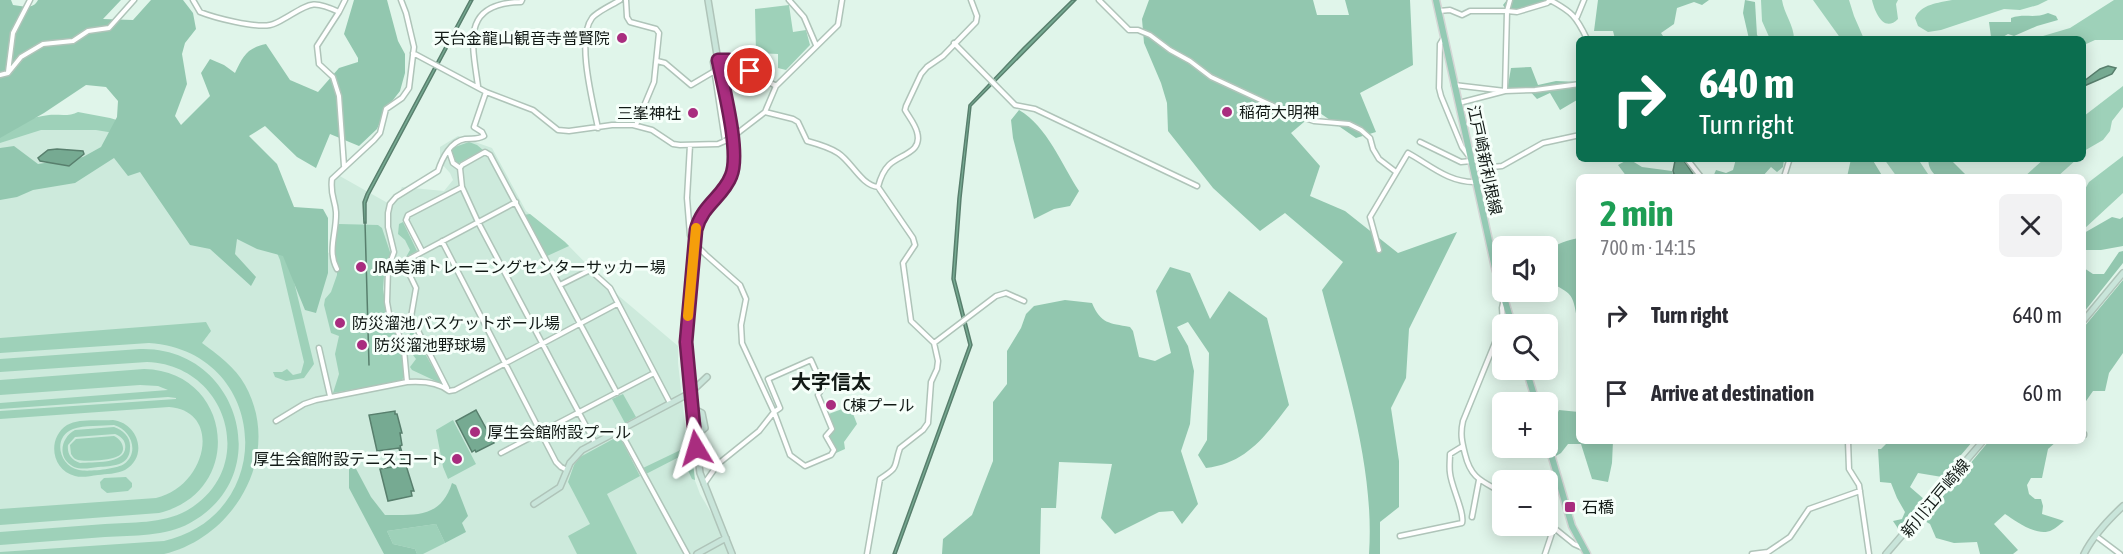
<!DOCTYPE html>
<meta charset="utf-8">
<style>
body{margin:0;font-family:"Asap Condensed","Noto Sans JP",sans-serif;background:#f2f2f3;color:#2b2b33;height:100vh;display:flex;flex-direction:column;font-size:22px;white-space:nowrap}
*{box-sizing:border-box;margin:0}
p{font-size:20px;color:#7c7c81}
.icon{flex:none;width:33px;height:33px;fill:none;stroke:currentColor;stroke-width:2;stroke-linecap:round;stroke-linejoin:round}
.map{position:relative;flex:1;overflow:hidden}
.sheet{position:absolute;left:1576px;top:174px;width:510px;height:270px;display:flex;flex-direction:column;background:#fff;border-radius:9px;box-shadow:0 3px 15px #0003}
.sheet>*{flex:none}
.top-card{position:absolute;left:1576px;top:36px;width:510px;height:126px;border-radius:9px;box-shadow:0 3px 15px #0003;background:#0b6e4f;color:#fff;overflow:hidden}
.controls{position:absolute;left:1492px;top:236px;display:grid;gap:12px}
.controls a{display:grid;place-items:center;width:66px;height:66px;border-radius:9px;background:#fff;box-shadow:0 3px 15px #0003;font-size:30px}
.pin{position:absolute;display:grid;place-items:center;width:51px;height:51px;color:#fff;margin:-26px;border:3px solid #fff;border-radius:50%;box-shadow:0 2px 6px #0007}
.me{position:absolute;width:66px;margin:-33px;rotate:353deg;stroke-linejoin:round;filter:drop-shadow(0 0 4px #0008)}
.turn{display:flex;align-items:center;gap:21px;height:126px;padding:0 24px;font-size:27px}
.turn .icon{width:78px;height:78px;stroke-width:2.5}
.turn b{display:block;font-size:42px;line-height:51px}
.round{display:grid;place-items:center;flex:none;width:63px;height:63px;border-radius:9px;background:#f2f2f3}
.head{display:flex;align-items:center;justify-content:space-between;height:102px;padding:0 24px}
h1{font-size:36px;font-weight:700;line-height:45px;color:#1e9e55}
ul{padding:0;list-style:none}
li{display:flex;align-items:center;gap:18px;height:78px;padding:0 24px}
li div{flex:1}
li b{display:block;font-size:22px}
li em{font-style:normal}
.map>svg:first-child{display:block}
</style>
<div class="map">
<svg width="2123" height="554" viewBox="0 0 2123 554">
<rect width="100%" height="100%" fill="#e0f5ea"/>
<!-- built -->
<path fill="#cdeadc" d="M110,125L282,247L331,253L335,240L331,188L338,175L393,206L402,187L444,191L453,180L450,173L440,162V147L458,136L492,148L526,211L565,242L613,291L678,346V363L690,467L700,494L726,538L732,554H0V137L12,131Z"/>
<!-- green -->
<path fill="#9ed1b9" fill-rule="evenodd" d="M1761,0H1782C1784,14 1794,25 1794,39H1770L1762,21Z
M1813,0H1849L1854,16L1864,39H1841Z
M1872,0H1898L1896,4L1898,19C1884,33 1875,13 1872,0Z
M1952,0H2048L2038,5L2020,10L2004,9L1941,30L1928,32L1918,26L1915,18C1921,4 1938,3 1952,0Z
M2114,0H2123V40H2095L2084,45V39H2025L2043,36L2070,28Z
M789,5L793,32L806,30L810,45L786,70L778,68V54L756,53L755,9Z
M2123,86V107L2112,121L2110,131L2103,140L2084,151V116Z
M78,112L110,118L147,129L187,152L260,213L282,245L289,261L314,364L304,378L286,381L275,377L273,372H282L287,369L293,375L301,373L304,362L280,260L274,246L264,233L171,157L120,134L96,130H41L0,143V129C15,123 32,117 49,115C58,114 69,117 78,112Z
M469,142L477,145L483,150L457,164L454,163L450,154L452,148Z
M2123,156V193L2084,229V191L2089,182Z
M1884,159H1918L1930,177H1897Z
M2044,159H2077L2057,177H2024Z
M530,214L565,242L569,246L545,257L523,215Z
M403,222L417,251L406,257L410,250L405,240L398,234L399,224Z
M339,224L378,225L382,228L392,258L384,276L383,289L388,321L397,336L403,354V378L402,381L333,393L339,374L335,354L339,336L331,333L324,305L325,299L331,292L337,275V268L332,259L336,226Z
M206,322L211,331L202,343C218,355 235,367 245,385C283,453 236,537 164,554H0V552L164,541C280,514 269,351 149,343L0,353V338Z
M412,330L442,384L412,370L410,367L416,359L413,355V350L405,342Z
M140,349C238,346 278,475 190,523C165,537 134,535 105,537C70,540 35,542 0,545V532C35,529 70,527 105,524C132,522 162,524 186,511C259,470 229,365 147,362L0,372V359Z
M144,369C233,371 246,492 159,513L0,525V509L156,498C207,486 223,411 169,407L0,419V411L176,399V398L168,397L0,409V403L168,390L158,386L140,385L0,395V380Z
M623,394L636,417L625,423L612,399Z
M850,406L857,424L844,442L845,449L836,453L826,436L832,429L826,415Z
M113,420C138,423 149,456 125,470C117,474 106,474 98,475C90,476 82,478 75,476C51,470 47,438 67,425C79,418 99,421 113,420ZM114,425C131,430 140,452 124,464C117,469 88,472 79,470C59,466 52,437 73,429C84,425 102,426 114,425Z
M453,420L476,464L448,479L443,467L436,430Z
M114,427C123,430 131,437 130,448C130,466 112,466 98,467C90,468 82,470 74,467C57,459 60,438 75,430ZM115,434C120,436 124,439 125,444C129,465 93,462 80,463C71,460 67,454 68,445L75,437Z
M114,436C123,440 128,453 116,457C110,460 84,462 78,460C74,459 73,457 71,454L70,445L76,439Z
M615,438L622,441L640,476L607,494L637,554H577L568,536L590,524L568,482L574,465L580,457Z
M691,445L695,480L692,479L681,456L646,474L643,468Z
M126,477L132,483V487L128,491L107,493L101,488L100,482L104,478Z
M436,524L445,543L423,554H417L415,549L393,544L387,531Z"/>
<!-- forest -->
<path fill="#92c7af" d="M0,0H11L13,5C23,6 33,10 38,0H121L103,19L133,20L151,0H183L193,13L196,29L185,43L182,54L187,84L175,116L181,125L210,96L201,73L210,59L224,65L235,73C243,56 247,48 266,44L290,80L318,92L339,68L358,62V58L344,34L354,0H387L398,41L405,54V73L400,91L386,109L377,129L359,146L330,134L316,168L297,157L265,126L249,136L277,164L294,207L323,209L328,218V273L316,313L305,310L283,256L257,249L237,239L235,254L256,277L251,286L210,249L190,245L140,172L128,176L114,158L75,183L33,190L17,197L0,200V148L14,146L38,164L83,157L101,147L117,117L118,101L106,87L86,85L44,113L0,138Z
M1149,0H1313L1317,15H1349L1345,0H1410L1413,65L1360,93L1376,132L1356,138L1317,111L1291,133L1320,166L1310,196L1345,211L1398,253L1457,232L1409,329L1406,378L1391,408L1399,461V507L1380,522V554H1369C1375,466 1344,374 1322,290L1343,262L1285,213L1260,231L1213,188L1168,131L1167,103L1161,83L1144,43L1142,19Z
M1507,0H1545L1546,2L1516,10L1505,8L1503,5Z
M1598,0H1709L1702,5L1694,2L1677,8L1674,24L1661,33L1665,39H1615L1613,31H1594Z
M1745,0L1755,2L1757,35L1760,39H1749L1743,13Z
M2048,13L2056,16L2058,20L2037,26L2014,36L2008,34L2001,38L1991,37L1989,22H2011V18C2025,13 2034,19 2048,13Z
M1531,67L1538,85L1556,81L1579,82V103L1577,100L1560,110L1550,93L1537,99L1527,88L1507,91L1511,68Z
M1019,110C1047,126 1062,165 1079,191L1070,206L1054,209L1034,219L1013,138L1011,120Z
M1629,159L1642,167L1672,171L1674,177H1627L1618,165Z
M1736,159H1784L1783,167L1777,172L1771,167L1762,177L1757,174L1755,177H1713L1716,170L1726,173L1733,170Z
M1851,159H1872L1883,177H1847Z
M1929,159H1950L1968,177H1937C1932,172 1927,166 1929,159Z
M2112,217L2120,219L2123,217V246L2101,250H2084V233Z
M1579,238L1580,320H1579L1577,319C1573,294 1572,293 1548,282V252C1555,243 1569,240 1579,238Z
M2123,251V263L2084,312V268L2093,274H2104L2119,252Z
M1170,267L1190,273L1210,319L1229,291L1267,318L1289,405C1266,435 1247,463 1206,468L1198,455L1207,440L1209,353L1188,322L1177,327L1188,346L1194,371L1190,424L1181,451L1198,504L1182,524L1173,511L1159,512L1115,534L1101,518L1112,464L1059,462L1056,508H1041L1040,554H942L943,539L972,515L993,461V402L1007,384V351L1021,328L1026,314L1034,306L1065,300L1092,303C1101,324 1109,323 1130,327L1133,331L1139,357L1155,361L1171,353L1156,291Z
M2123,280V353L2109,373L2105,391H2093L2084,404V327Z
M1559,410L1579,412L1580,441H1613L1612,463L1608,482L1592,479L1581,444H1568L1561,453L1556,456L1549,430Z
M1889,441H1973L1942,477L1918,473L1910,487L1925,500L1899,530L1893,521L1902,519L1905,512L1897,498L1891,483L1880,482L1878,449H1881Z
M1989,441H2057L2048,449L2042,478H2031L2027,485L2029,494L2035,499H2041L2043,506L2042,514L2064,521C2060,524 2056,528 2052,530C2038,538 2016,521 2005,514L1994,524L2018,550L2013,554H1980L1977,542L1954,543L1936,538L1930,524L1923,520Z
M354,465L371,497L385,515C416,515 441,518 452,483L456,485L468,516L462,523L466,532L445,543L436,524L387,531L393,544L415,549L417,554H384L349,488V466Z"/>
<!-- water -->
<path fill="#76aa92" stroke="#587f6d" stroke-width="1.5" d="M470,0H473L369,195L366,203V223H364L363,202L366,194Z
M1072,0H1076L971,106L961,198L955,279L972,345L896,554H893L969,345L952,279L958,198L969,105L1023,48Z
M2108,66L2116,68L2112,74L2084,86V81L2100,69Z
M57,149L83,151L84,154L69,166L40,161L38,158L48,150Z
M1679,159H1683L1695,177H1675L1673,171L1675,161Z
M476,410L494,443L476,452L475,450L472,452L456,421Z
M395,411V414H397L402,433H400L402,445L400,446L414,491H411L412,496L388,501L380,469L403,465L399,448L377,451L369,415Z"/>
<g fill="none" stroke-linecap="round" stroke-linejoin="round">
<!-- stream -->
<path stroke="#587f6d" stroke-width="1.5" d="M365,222L369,365"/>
<defs>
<path id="street" d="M193,0L200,12C215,18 255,28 270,25C276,24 282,20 287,17C311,3 313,0 339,12
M626,0L627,17L630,22L656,29L659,33L654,82L636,125
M789,0L804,17L816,45
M1099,0L1129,30H1138L1150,35L1170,50L1190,61L1211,77L1284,111L1314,121L1349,124L1361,130L1370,138L1373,149L1379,159L1396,172
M1510,0L1507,11L1517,12L1547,3L1550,0C1572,12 1576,16 1587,39
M1439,11L1450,10L1462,15L1470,11H1507L1505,91L1454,85
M1577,17L1584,0
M1443,39L1440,44L1439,88L1441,96L1462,147L1469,156
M954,43L1015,105L1035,109L1197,186
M413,53L486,92L533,110L558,130L569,131L612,125H633L652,130L673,144L680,145L718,144L725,141L713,62C732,52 759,77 776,86
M657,61L665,63L691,85L713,72
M8,72L13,33L30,0
M0,75L8,73L21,57L43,44L73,41L88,31L109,28L134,0
M478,86C472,43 461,3 521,2L522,0
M1459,103L1505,91L1535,90L1580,84
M765,112L793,119L798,122L807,141C818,144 829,147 838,153C852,162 861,185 878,187L913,238L915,245L903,263L911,321L934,343L938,361L937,369L931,382L928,423L923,430L900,448C893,468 900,466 880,479L867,554
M598,128C593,103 576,39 592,18C596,12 614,4 620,0
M739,132L765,112L776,86L838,25L842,0
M1420,142L1461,162L1471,161
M690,145L687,198L690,235L695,244L706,255L740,285L746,299L741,325L742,343L774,412L759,431L718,464L704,484
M449,151L453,163L460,168L462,187L478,222L595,443
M1687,159L1701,177
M344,166L339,96L333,77L319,64L317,46L339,12L345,0
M460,168L462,165L485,152L490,155L617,393
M1474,169L1502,166L1543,143L1580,135
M1784,177L1789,161
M878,187C880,179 883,171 889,165C900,154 923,153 917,132C915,124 909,117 905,110L906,106L921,74L927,67L943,56L976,22L977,16L971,0
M442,241L556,462L561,467L567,470
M1379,250L1370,217L1408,153C1430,165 1449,183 1476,182
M422,251L406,220L408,215L462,187
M337,269C327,251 337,232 336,212C335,199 330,195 332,179L374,140L380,133L386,109L402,98L409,88L414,47L406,13L401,0
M560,285L590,270L610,288L670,403
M934,343L996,296L1006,293L1024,301
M319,348L330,396
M811,360L823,387L818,395L832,429L826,436L834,450L831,455L805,466L790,455L774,412L780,408L768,379Z
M407,382L404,350L398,332L390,319L387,302L388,269L394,252L388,227V213L390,204L396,197L438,171C442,158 451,141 465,139C472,138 477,140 484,136L482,132L474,127L486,92
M447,388L411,317L416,288L406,267L409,259L516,202
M276,421L304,404L316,400L407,382C421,381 438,382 449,391L455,390L617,304
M619,429L687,554
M2084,434V435
M1848,441L1849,469L1859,485L1869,554
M501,453L654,373
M1503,493C1482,481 1471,479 1465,454C1462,442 1460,434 1463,421L1503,323L1502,308L1504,299
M1472,517L1479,480
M1548,523L1574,544L1583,548
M1400,536L1462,523C1465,513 1451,486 1450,473C1449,467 1450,460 1450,454L1463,446
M2096,536L2120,554
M1545,554L1554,527
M1752,554L1768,552L1790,537L1809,509L1860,491"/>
<path id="secondary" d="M708,0L734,159C732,188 710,197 698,221L686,342L690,393L700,473L732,554
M2084,320L2123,273
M692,408L702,413L705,428L695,436
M534,504L560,487L570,463L582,450L690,393L707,377
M697,554L726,538
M1886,554L1983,441
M2084,554C2093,536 2108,520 2123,506"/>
<path id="primary" d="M1436,0L1495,268L1512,324
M1526,369L1536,402
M1548,444L1572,526L1587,554"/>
</defs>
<!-- street casing -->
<use href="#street" stroke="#afc4b9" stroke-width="7"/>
<!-- secondary casing -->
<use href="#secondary" stroke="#afc4b9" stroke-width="8"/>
<!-- primary casing -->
<use href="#primary" stroke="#d4d6d5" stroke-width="9"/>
<!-- street -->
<use href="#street" stroke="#fff" stroke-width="4"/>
<!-- secondary -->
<use href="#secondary" stroke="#c9e5da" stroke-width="5"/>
<!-- primary -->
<use href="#primary" stroke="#94cab4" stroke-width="6"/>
<defs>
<path id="street-bridge" d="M725,141L739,132"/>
</defs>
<!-- street-bridge casing -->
<use href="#street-bridge" stroke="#afc4b9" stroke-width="7" stroke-linecap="butt"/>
<!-- street-bridge -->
<use href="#street-bridge" stroke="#fff" stroke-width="4"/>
</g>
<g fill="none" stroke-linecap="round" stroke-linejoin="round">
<defs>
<path id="route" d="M696,448L686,342L696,230C702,205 723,197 731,176C741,153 723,86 718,60H729L750,71"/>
</defs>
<!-- route casing -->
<use href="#route" stroke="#6e1d53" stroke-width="15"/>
<!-- route -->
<use href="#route" stroke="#a92d7f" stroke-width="10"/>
<!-- slow -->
<path stroke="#f59e0b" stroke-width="10" d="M688,316L696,228"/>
</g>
<!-- markers -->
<g fill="#a92d7f" stroke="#f6fffa" stroke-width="2">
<circle cx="622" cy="38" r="6"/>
<circle cx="1227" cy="112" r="6"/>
<circle cx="693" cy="113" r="6"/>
<circle cx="361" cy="267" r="6"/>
<circle cx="340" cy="323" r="6"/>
<circle cx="362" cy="345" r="6"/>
<circle cx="831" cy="405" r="6"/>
<circle cx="475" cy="432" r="6"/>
<circle cx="457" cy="459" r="6"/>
<rect x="1564" y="501" width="12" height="12" rx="3"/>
</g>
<g text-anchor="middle" stroke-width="6" stroke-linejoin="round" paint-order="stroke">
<!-- poi labels -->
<g font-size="16" fill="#121a16" stroke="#f6fffa" text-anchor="start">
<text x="610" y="44" text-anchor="end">天台金龍山観音寺普賢院</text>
<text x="1239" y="118">稲荷大明神</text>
<text x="681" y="119" text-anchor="end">三峯神社</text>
<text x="373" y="273">JRA美浦トレーニングセンターサッカー場</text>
<text x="352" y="329">防災溜池バスケットボール場</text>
<text x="374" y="351">防災溜池野球場</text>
<text x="843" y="411">C棟プール</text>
<text x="487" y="438">厚生会館附設プール</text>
<text x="445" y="465" text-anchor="end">厚生会館附設テニスコート</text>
<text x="1582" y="513">石橋</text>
</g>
<!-- street labels -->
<g font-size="16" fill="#121a16" stroke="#f6fffa">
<text transform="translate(1485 160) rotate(78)" y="6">江戸崎新利根線</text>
<text transform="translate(1935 498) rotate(-50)" y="6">新川江戸崎線</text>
</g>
<!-- quarter labels -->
<g font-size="20" font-weight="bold" fill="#121a16" stroke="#f6fffa">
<text x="831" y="389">大字信太</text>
</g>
</g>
</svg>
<div class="controls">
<a><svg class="icon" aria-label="sound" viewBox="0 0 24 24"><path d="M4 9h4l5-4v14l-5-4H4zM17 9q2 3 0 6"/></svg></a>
<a><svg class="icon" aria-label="search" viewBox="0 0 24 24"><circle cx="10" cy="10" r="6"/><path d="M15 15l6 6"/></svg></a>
<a>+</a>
<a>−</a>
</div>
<div class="pin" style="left:750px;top:71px;background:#d93025"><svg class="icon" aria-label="arrive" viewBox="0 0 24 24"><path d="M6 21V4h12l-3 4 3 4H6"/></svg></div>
<svg class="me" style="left:696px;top:448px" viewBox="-20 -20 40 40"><path d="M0-17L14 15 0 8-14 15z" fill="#a92d7f" stroke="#fff" stroke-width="4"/></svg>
<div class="top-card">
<div class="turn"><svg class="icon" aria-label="right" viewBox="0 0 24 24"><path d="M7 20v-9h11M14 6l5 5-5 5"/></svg><div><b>640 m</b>Turn right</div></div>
</div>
<section class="sheet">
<div class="head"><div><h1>2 min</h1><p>700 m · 14:15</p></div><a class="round"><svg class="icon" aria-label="close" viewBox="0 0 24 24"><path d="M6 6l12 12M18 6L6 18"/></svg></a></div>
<ul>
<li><svg class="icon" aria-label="right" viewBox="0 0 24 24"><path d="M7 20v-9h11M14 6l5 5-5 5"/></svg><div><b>Turn right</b></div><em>640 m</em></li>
<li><svg class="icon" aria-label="arrive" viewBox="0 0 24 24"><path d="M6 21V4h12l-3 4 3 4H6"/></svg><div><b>Arrive at destination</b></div><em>60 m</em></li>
</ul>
</section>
</div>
